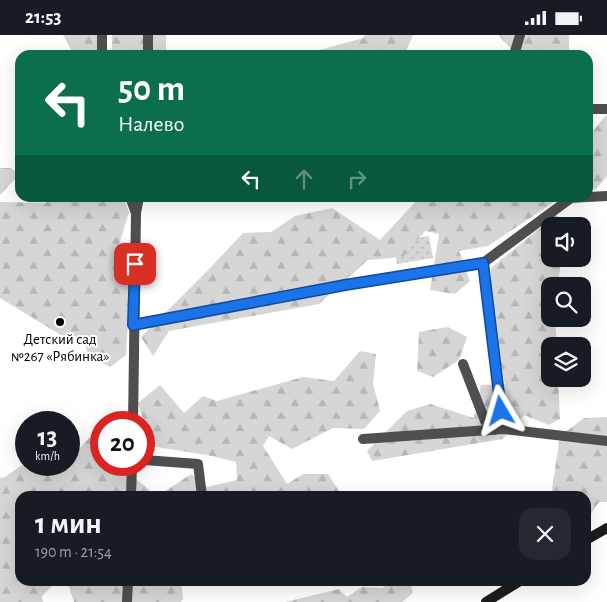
<!DOCTYPE html>
<html lang="ru">
<meta charset="utf-8">
<style>
body{margin:0;font-family:"Alegreya Sans",sans-serif;background:#242831;color:#f1f3f6;height:100vh;display:flex;flex-direction:column;font-size:19px;white-space:nowrap}
*{box-sizing:border-box;margin:0}
p{font-size:16px;color:#9ea1a6}
.icon{flex:none;width:28px;height:28px;fill:none;stroke:currentColor;stroke-width:2;stroke-linecap:round;stroke-linejoin:round}
.map{position:relative;flex:1;overflow:hidden}
.side{position:absolute;left:15px;top:456px;width:576px;height:95px;display:flex;flex-direction:column;background:#171b24;border-radius:15px;box-shadow:0 5px 20px #0002}
.side>*{flex:none}
.guide{position:absolute;left:15px;top:15px;width:578px;height:152px;border-radius:15px;box-shadow:0 5px 20px #0002;background:#0b6e4f;color:#fff;overflow:hidden}
.fabs{position:absolute;left:541px;top:182px;display:grid;gap:10px}
.fabs a{display:grid;place-items:center;width:50px;height:50px;border-radius:10px;background:#171b24;box-shadow:0 5px 20px #0002;font-size:25px}
.speed{position:absolute;left:15px;top:376px;display:flex;gap:10px;font-size:25px;font-weight:700;text-align:center}
.speed>*{display:grid;place-content:center;width:65px;height:65px;border-radius:50%;background:#171b24;box-shadow:0 5px 20px #0002;line-height:1}
.speed small{font-size:12px;font-weight:400}
.speed .limit{border:8px solid #d22;background:#fff;color:#111}
.pin{position:absolute;display:grid;place-items:center;width:42px;height:42px;color:#fff;margin:-21px;border-radius:10px;box-shadow:0 2px 8px #0006}
.me{position:absolute;width:55px;margin:-28px;rotate:353deg;stroke-linejoin:round;filter:drop-shadow(0 0 4px #0008)}
.turn{display:flex;align-items:center;gap:18px;height:105px;padding:0 20px;font-size:22px}
.turn .icon{width:65px;height:65px;stroke-width:2.5}
.turn b{display:block;font-size:35px;line-height:42px}
.lanes{display:flex;align-items:center;height:48px;padding:0 20px;background:#0003;justify-content:center;gap:25px;direction:ltr}
.lanes .off{opacity:.35}
.round{display:grid;place-items:center;flex:none;width:52px;height:52px;border-radius:15px;background:#242831}
.head{display:flex;align-items:center;justify-content:space-between;height:85px;padding:0 20px}
h1{font-size:30px;font-weight:600;line-height:38px}
.status{display:flex;justify-content:space-between;align-items:center;height:35px;padding:0 25px;background:#171b24;direction:ltr}
.status svg{height:14px;fill:currentColor}
.map>svg:first-child{display:block}
</style>
<div class="status"><b>21:53</b><svg viewBox="0 0 49 12"><path d="M0 12V9h3v3zM5 12V6h3v6zM10 12V3h3v9zM15 12V0h3v12zM26 1h20v11H26zM47 4h2v5h-2z"/></svg></div>
<div class="map">
<svg width="607" height="567" viewBox="0 0 607 567">
<defs>
<pattern id="grass-dots" width="8" height="8" patternUnits="userSpaceOnUse" patternTransform="scale(1.25)"><rect width="8" height="8" fill="#d6d6d6"/><path d="M2 2h.1M6 6h.1" fill="none" stroke="#b6b6b6" stroke-width="1.8" stroke-linecap="round"/></pattern>
<pattern id="forest-firs" width="22" height="20" patternUnits="userSpaceOnUse" patternTransform="scale(1.25)"><rect width="22" height="20" fill="#d6d6d6"/><path d="M5 1l3.5 6h-7zM16 11l3.5 6h-7z" fill="#b6b6b6"/></pattern>
</defs>
<rect width="100%" height="100%" fill="#fff"/>
<!-- grass -->
<path fill="url(#grass-dots)" d="M429,201L433,223L397,229L394,207Z"/>
<!-- forest -->
<path fill="url(#forest-firs)" d="M63,0H97L98,20H74Z
M112,0H166V20H112Z
M365,0H413L406,16L409,20H302L363,3Z
M498,0H569V20H517Z
M607,79V141L596,154L588,155V102Z
M0,133H11L19,140L0,160Z
M46,163H123L129,177L115,223L130,241L126,320L110,332L88,320L83,301L64,302L0,263V167L46,168Z
M419,163H560L488,211L459,216L470,246L455,259L430,255L439,199L425,196L403,222L368,225L319,269L169,296L153,321L141,302L210,233L243,198L271,197L295,181L332,173L380,205Z
M556,180L565,189V191H550V224H561L558,251H550V284H555L557,311H550V344H558L560,384L549,390L524,380L503,404L372,426L367,416L407,376L430,369L474,383L481,350L505,349L490,277L491,233Z
M448,292L467,302L459,325L433,342L417,336L419,297Z
M360,316L376,319L373,348L380,376L364,394L333,393L292,414L269,401L263,411L287,449L303,439H328L342,461H158L191,439L207,452L237,445L236,427L212,421L151,411L138,368L160,350L184,378L203,361L217,366L303,342L334,346Z
M607,382V467H599L586,486V461H551L560,401L584,383Z
M101,390V430H125V435L157,461H20V546H57L42,561L43,567H0V443L5,442L26,427V430H69V422L71,423Z
M67,546H181L183,564L181,567H74Z
M386,546H410L413,558L402,567H285L339,554L347,562L362,552L383,553Z"/>
<g fill="none" stroke-linecap="round" stroke-linejoin="round">
<!-- lane -->
<path stroke="#4f4f4f" stroke-width="10" d="M148,0V20
M514,20L520,0
M588,74H607
M588,162L607,161
M136,178L139,162
M483,228L503,394L607,406
M133,290L345,250L483,228L571,163L586,162
M463,329L485,386L495,395
M363,404L503,394
M144,425L198,429L202,461"/>
<!-- street -->
<path stroke="#4f4f4f" stroke-width="10" d="M102,0V20
M130,162L136,178L133,388
M131,461L132,430
M127,567L128,546"/>
<!-- secondary -->
<path stroke="#1c1c1c" stroke-width="10" d="M586,505L607,493
M486,567L520,546"/>
</g>
<g fill="none" stroke-linecap="round" stroke-linejoin="round">
<defs>
<path id="route" d="M135,229L133,290L345,250L483,228L501,376"/>
</defs>
<!-- route casing -->
<use href="#route" stroke="#114b97" stroke-width="12"/>
<!-- route -->
<use href="#route" stroke="#1a73e8" stroke-width="9"/>
</g>
<!-- markers -->
<circle fill="#000" stroke="#fff" stroke-width="2" cx="60" cy="287" r="5"/>
<g text-anchor="middle" stroke-width="4" stroke-linejoin="round" paint-order="stroke">
<!-- poi labels -->
<g font-size="15" fill="#000" stroke="#fff">
<text x="60" y="309">Детский сад<tspan x="60" dy="17">№267 «Рябинка»</tspan></text>
</g>
</g>
</svg>
<div class="fabs">
<a><svg class="icon" aria-label="sound" viewBox="0 0 24 24"><path d="M4 9h4l5-4v14l-5-4H4zM17 9q2 3 0 6"/></svg></a>
<a><svg class="icon" aria-label="search" viewBox="0 0 24 24"><circle cx="10" cy="10" r="6"/><path d="M15 15l6 6"/></svg></a>
<a><svg class="icon" aria-label="layers" viewBox="0 0 24 24"><path d="M12 4l9 5-9 5-9-5zM3 14l9 5 9-5"/></svg></a>
</div>
<div class="speed"><div>13<small>km/h</small></div><div class="limit">20</div></div>
<div class="pin" style="left:135px;top:229px;background:#d93025"><svg class="icon" aria-label="arrive" viewBox="0 0 24 24"><path d="M6 21V4h12l-3 4 3 4H6"/></svg></div>
<svg class="me" style="left:501px;top:376px" viewBox="-20 -20 40 40"><path d="M0-17L14 15 0 8-14 15z" fill="#1a73e8" stroke="#fff" stroke-width="4"/></svg>
<div class="guide">
<div class="turn"><svg class="icon" aria-label="left" viewBox="0 0 24 24"><path d="M17 20v-9H6M10 6l-5 5 5 5"/></svg><div><b>50 m</b>Налево</div></div>
<div class="lanes"><svg class="icon" aria-label="left" viewBox="0 0 24 24"><path d="M17 20v-9H6M10 6l-5 5 5 5"/></svg><svg class="icon off" aria-label="ahead" viewBox="0 0 24 24"><path d="M12 20V5M6 11l6-6 6 6"/></svg><svg class="icon off" aria-label="right" viewBox="0 0 24 24"><path d="M7 20v-9h11M14 6l5 5-5 5"/></svg></div>
</div>
<section class="side">
<div class="head"><div><h1>1 мин</h1><p>190 m · 21:54</p></div><a class="round"><svg class="icon" aria-label="close" viewBox="0 0 24 24"><path d="M6 6l12 12M18 6L6 18"/></svg></a></div>
</section>
</div>
